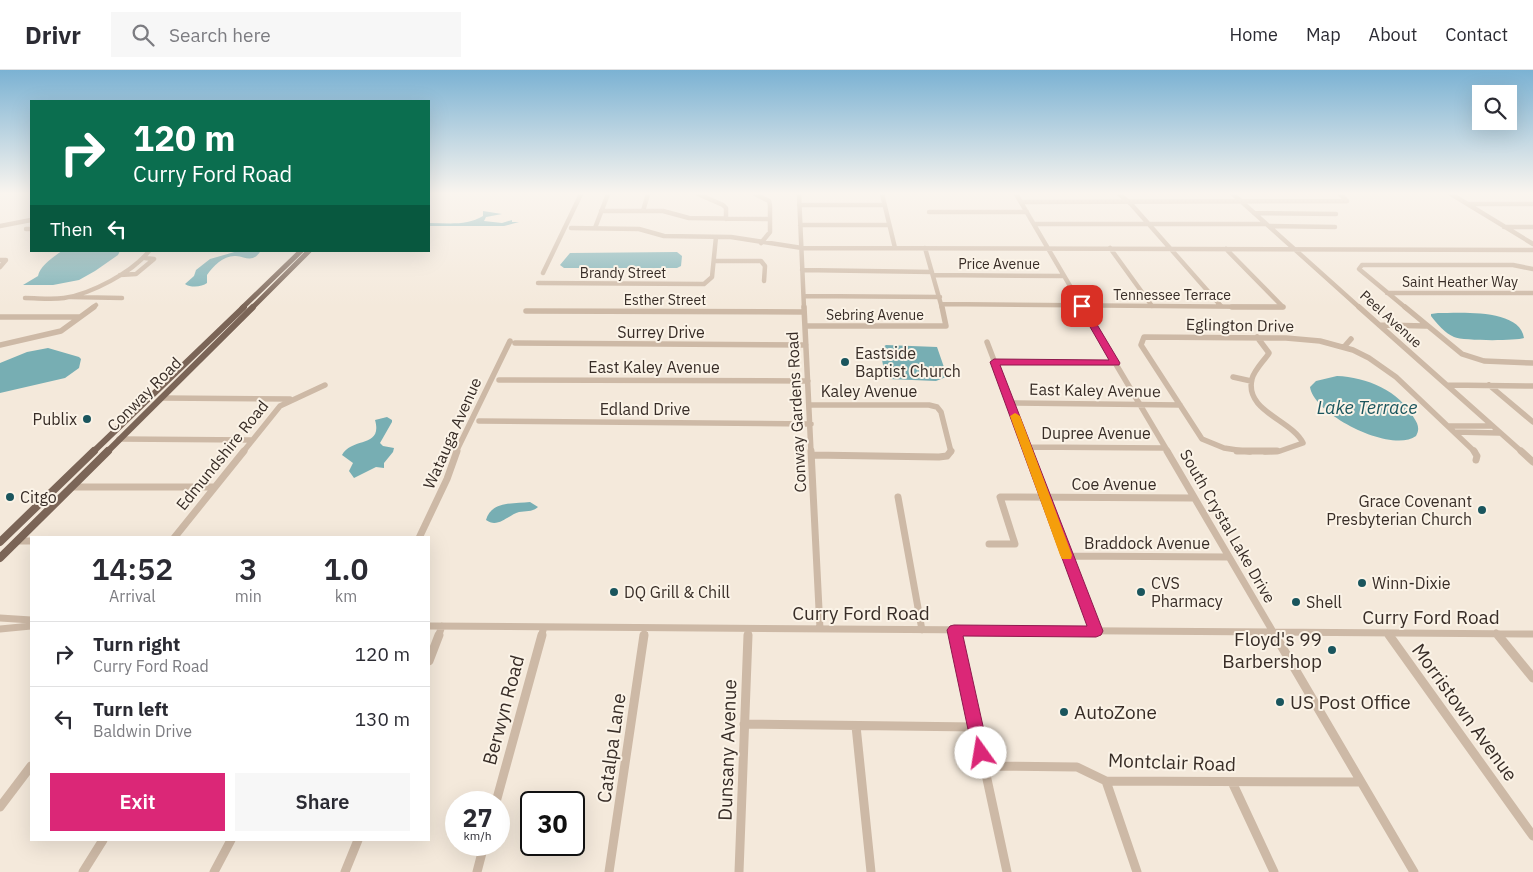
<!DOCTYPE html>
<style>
body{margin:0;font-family:"IBM Plex Sans",sans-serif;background:#f7f7f7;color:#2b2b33;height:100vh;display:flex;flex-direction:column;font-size:19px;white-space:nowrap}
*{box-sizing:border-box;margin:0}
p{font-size:16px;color:#7c7c81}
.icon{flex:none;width:28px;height:28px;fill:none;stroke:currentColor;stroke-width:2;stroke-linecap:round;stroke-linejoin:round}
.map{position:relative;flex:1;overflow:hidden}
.drawer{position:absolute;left:30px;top:466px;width:400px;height:305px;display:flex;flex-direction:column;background:#fff;border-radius:0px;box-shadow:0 5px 20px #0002}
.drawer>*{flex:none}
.banner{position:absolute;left:30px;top:30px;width:400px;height:152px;border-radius:0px;box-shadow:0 5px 20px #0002;background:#0b6e4f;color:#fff;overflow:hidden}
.buttons{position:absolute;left:1472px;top:15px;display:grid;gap:10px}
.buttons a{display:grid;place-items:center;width:45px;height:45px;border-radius:0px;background:#fff;box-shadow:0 5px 20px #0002;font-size:25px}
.speed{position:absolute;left:445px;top:721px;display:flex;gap:10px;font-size:25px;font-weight:700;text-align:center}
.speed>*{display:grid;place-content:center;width:65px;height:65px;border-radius:50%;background:#fff;box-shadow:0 5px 20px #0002;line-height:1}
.speed small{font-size:12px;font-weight:400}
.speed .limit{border:2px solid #111;border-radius:8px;background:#fff;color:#111}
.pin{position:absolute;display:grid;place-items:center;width:42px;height:42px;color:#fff;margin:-21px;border-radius:10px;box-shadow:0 2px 8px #0006}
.me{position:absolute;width:55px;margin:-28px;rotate:347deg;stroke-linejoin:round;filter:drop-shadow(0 0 4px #0008)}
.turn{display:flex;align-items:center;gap:18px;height:105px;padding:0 20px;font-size:22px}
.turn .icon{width:65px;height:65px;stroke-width:2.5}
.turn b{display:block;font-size:35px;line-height:42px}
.then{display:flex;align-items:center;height:48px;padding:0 20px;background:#0003;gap:10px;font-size:19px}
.eta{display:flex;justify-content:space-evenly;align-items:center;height:85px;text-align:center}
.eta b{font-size:30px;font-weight:600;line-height:35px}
.button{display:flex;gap:10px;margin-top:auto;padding:10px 20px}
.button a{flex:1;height:58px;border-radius:0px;background:#db2777;color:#fff;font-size:20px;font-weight:600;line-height:58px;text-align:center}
.button a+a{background:#f7f7f7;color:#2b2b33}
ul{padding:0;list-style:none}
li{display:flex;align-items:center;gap:15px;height:65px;padding:0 20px;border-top:1px solid #e1e1e2}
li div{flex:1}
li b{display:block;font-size:19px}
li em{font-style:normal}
header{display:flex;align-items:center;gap:30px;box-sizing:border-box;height:70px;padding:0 25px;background:#fff;border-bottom:1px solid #e1e1e2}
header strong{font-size:24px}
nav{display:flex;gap:28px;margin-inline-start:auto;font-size:18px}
.search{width:350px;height:45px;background:#f7f7f7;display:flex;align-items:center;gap:12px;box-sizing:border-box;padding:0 18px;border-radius:0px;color:#7c7c81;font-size:19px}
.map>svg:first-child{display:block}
</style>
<header>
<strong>Drivr</strong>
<div class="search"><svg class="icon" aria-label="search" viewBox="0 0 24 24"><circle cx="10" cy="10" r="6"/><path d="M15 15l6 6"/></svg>Search here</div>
<nav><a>Home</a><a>Map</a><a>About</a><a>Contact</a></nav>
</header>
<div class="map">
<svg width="1533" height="802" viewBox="0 0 1533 802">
<rect width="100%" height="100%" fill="#f4e9db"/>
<!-- water -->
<path fill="#77aeb3" d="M483,141L502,144L486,147L484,151L502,153L512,150V152H519L504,156H429V153C448,153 467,156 483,146Z
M62,181H120L118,185L95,201L79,210L53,215H23L38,206C40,196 53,187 62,181Z
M238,181L260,182C252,193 246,187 236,186C224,185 213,196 207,205V213C202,217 191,218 185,214L194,206L196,200L210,189Z
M677,182L682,186L681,196L677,198H564L560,195L570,183Z
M1438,243C1459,243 1520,238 1524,268C1515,271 1463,271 1454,267C1445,263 1437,254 1431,246V244Z
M886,275L937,277L946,303V307L936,311L888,309L885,306L880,279Z
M48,278L79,287L81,289L79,298L65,308L0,323V293L27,282Z
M1337,306C1366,307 1400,321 1414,348C1418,354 1420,359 1416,366C1392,384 1314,345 1310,317L1316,311Z
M387,347L392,350V352L380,373L383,376L394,378L393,382L384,393V398L376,397L354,408L349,401L353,393L342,385C352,367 383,378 375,350Z
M530,432L538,437C533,442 526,441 519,442C508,445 498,459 486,450C491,431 514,434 530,432Z"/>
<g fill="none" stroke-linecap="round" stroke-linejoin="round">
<!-- minor-far3 -->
<path stroke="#cdb9a6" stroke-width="4.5" d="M698,124L723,135L726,138V149
M755,124L769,131L770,135V162L761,173
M799,124L804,238
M882,124L895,178
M1016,124L1083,238
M1119,124L1131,134L1221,236
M1233,124L1360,238
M1340,124L1347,131
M1451,124L1533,174
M1021,132L1347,131
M1467,134H1533
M799,135H884
M601,141H663L689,148L770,149
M643,141L648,124
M929,142H1027
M1254,143L1336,144
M1034,154H1266
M800,155H889
M0,156L31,150
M1269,156L1335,157
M1504,157H1533
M571,158L639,159L664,166L731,167L802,178L1533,180
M595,158L608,124
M26,159H31
M925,178L942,238
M1110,178L1152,236
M1226,179L1283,237
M0,190H6L0,197
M714,191H761L765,196L764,211
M802,200L932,202
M543,203L581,124
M120,205L136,204L154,189L145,188
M933,205L1064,206
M538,213L704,214L712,207L716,167
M1387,223H1533
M804,226L940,227
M71,227L122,228
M25,228C38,228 51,230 64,228C91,224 133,202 149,181
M941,234L1283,237
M92,238L96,235
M1406,238L1359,199L1362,195H1513L1533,199"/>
<!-- minor-far2 -->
<path stroke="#cdb9a6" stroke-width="5.5" d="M804,237L811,382
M1082,237L1168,382
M1232,237H1283
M1359,237L1522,382
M1405,237L1462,284L1484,291L1533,293
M526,241L804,242
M0,247H80
M1380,255L1426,256
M805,256H946L942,237
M1257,267L1269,283C1264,291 1254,300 1252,309C1244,341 1292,350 1303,373L1280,381L1265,382
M987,272L1029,382
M515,273L806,275
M0,275L61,261L94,237
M1344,277L1351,269
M994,292L1115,293
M1233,307L1251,311
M499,310L808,311
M1447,315L1533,316
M1489,315L1533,352
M161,328L290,329
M1010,333L1180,335
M809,335H929L937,337L941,342L951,382
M479,351L811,354
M1448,356H1492
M1454,362L1499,363
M119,369L252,370
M1026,377L1165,378
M243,382L280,336L325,315
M456,382L510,271
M1250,382L1224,378L1202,369L1141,275L1144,267L1286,268L1320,271L1353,280L1369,288L1396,307L1475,382"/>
<!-- minor-far1 -->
<path stroke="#cdb9a6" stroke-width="7" d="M811,381L820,559
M1028,381L1096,561
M1167,381L1276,567
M1237,381H1277
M1474,381L1477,386L1476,390
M1521,381L1533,392
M812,385L939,387L947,386L951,381
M71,417H214
M898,427L922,560
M174,468L244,381
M419,468L447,409L457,381
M17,471H31
M989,474H1015L1000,427L1194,428
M1066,486L1228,487
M0,548L31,550
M429,556L1533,564
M0,559L31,556
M955,560L956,567
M1387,563L1390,567
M1496,563L1499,567
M438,567L442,556
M541,567L544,557
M644,567L645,558
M748,567V559"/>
<!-- minor -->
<path stroke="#cdb9a6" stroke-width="9" d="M956,565L1007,802
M1275,565L1414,802
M1389,565L1533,766
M1498,565L1533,608
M429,591L439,565
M744,654L975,657
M856,656L871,802
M984,696L1077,697L1106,711L1361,712
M1106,711L1137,802
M1232,712L1274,802
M496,732L542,565
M0,737L31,696
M83,802L103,770
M214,802L231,770
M345,802L358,770
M477,802L484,775
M609,802L644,565
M739,802L748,565"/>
<!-- major-far2 -->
<path stroke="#7b6557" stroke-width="5" d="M242,238L301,181
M252,238L309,181"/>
<!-- major-far1 -->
<path stroke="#7b6557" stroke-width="6" d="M93,382L244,237
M107,382L253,237"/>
<!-- major -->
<path stroke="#7b6557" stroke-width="8" d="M0,472L94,381
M0,488L108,381"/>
</g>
<!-- sky -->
<linearGradient id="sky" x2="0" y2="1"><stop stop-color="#7bb2d3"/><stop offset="0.52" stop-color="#faf5ef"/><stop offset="1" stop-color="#faf5ef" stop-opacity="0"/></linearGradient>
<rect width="1533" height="237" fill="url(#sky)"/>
<!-- route -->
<path fill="#db2777" stroke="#8e194d" d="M1082,233L1086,236L1120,293L1119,295H1000L1103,561L1101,565L1096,567L963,566L989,683L987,688L981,690L976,688L973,683L947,560L950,556L954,555L1087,556L990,292L994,289L1109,290L1078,236Z"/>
<!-- slow -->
<path fill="#f59e0b" d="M1015,343L1020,346L1072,485L1071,489H1062L1060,485L1010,346Z"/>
<!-- markers -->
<g fill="#1a555d" stroke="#fbf3e7" stroke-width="2">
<circle cx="845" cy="292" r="5"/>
<circle cx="87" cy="349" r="5"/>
<circle cx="10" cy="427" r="5"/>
<circle cx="1482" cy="440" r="5"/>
<circle cx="1362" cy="513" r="5"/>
<circle cx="614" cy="522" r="5"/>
<circle cx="1141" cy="522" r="5"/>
<circle cx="1296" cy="532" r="5"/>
<circle cx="1332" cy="580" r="5"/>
<circle cx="1280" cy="632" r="5"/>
<circle cx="1064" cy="642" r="5"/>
</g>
<g text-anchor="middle" stroke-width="4" stroke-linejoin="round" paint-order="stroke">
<!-- far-street labels -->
<g font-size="14" fill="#382d27" stroke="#fbf3e7">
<text x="999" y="199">Price Avenue</text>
<text x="623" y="208">Brandy Street</text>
<text x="1460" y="217">Saint Heather Way</text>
<text x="1172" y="230">Tennessee Terrace</text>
<text x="665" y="235">Esther Street</text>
<text x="875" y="250">Sebring Avenue</text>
<text transform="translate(1391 249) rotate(42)" y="5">Peel Avenue</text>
</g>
<!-- street labels -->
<g font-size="16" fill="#382d27" stroke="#fbf3e7">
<text transform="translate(1240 255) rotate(1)" y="6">Eglington Drive</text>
<text x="661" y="268">Surrey Drive</text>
<text x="654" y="303">East Kaley Avenue</text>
<text transform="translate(1095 320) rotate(1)" y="6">East Kaley Avenue</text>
<text x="869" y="327">Kaley Avenue</text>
<text transform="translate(144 324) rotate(-45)" y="6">Conway Road</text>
<text x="645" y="345">Edland Drive</text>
<text transform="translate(796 342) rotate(-93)" y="6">Conway Gardens Road</text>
<text transform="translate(452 363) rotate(-66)" y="6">Watauga Avenue</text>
<text x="1096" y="369">Dupree Avenue</text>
<text transform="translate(222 385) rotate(-51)" y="6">Edmundshire Road</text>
<text x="1114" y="420">Coe Avenue</text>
<text transform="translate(1228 456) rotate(60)" y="6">South Crystal Lake Drive</text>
<text x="1147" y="479">Braddock Avenue</text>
</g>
<!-- poi labels -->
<g font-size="16" fill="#382d27" stroke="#fbf3e7" text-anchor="start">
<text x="855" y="289">Eastside<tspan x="855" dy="18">Baptist Church</tspan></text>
<text x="77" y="355" text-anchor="end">Publix</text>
<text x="20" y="433">Citgo</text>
<text x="1472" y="437" text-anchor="end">Grace Covenant<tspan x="1472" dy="18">Presbyterian Church</tspan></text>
<text x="1151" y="519">CVS<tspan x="1151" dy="18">Pharmacy</tspan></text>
<text x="1372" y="519">Winn-Dixie</text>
<text x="624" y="528">DQ Grill &amp; Chill</text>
<text x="1306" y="538">Shell</text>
</g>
<!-- water labels -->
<g font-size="18" font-style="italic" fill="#1a555d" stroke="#fbf3e7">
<text x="1367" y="344">Lake Terrace</text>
</g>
<!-- near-street labels -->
<g font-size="19" fill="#382d27" stroke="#fbf3e7">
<text x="861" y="550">Curry Ford Road</text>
<text x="1431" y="554">Curry Ford Road</text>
<text transform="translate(503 640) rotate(-75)" y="7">Berwyn Road</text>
<text transform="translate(1465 642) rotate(54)" y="7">Morristown Avenue</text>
<text transform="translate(611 678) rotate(-82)" y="7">Catalpa Lane</text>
<text transform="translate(727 680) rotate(-88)" y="7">Dunsany Avenue</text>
<text transform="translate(1172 692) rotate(2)" y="7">Montclair Road</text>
</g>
<!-- near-poi labels -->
<g font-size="19" fill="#382d27" stroke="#fbf3e7" text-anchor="start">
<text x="1322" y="576" text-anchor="end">Floyd's 99<tspan x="1322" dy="22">Barbershop</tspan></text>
<text x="1290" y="639">US Post Office</text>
<text x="1074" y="649">AutoZone</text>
</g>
</g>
</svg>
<div class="buttons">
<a><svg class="icon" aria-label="search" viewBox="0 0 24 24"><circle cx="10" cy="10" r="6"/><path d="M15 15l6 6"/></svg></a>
</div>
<div class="speed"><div>27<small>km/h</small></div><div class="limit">30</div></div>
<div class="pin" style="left:1082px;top:236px;background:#d93025"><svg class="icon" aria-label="arrive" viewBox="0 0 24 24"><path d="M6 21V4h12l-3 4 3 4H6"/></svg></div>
<svg class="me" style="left:981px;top:683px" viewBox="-20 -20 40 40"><circle r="19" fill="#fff"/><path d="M0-13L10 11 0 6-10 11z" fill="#db2777"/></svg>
<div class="banner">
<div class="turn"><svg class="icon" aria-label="right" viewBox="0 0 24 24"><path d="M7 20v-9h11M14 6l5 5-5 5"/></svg><div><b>120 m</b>Curry Ford Road</div></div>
<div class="then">Then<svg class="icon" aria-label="left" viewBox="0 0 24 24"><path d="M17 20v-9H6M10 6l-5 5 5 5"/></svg></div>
</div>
<section class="drawer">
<div class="eta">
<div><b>14:52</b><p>Arrival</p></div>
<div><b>3</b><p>min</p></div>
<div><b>1.0</b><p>km</p></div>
</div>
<ul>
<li><svg class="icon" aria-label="right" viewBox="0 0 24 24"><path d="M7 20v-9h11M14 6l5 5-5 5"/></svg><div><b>Turn right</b><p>Curry Ford Road</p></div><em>120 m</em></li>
<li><svg class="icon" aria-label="left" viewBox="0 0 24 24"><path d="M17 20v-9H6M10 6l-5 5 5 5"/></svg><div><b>Turn left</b><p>Baldwin Drive</p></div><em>130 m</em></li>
</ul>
<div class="button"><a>Exit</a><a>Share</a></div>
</section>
</div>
